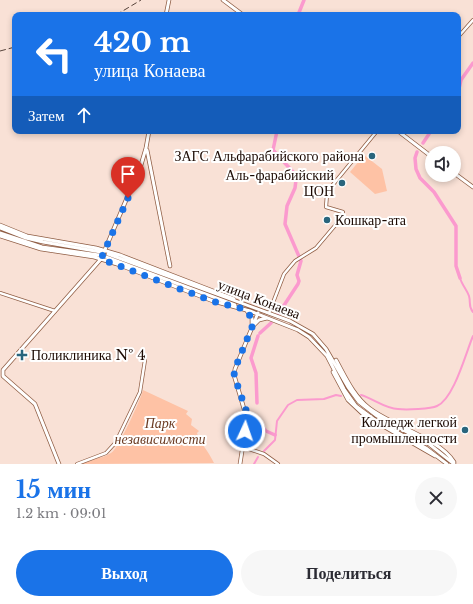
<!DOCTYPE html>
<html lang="ru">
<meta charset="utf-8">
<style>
body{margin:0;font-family:"Libre Baskerville",serif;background:#f7f7f7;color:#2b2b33;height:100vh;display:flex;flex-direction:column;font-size:15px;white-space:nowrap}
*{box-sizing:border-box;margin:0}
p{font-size:13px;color:#7c7c81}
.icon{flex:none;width:22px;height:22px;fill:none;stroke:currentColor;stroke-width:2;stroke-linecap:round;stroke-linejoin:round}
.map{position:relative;height:464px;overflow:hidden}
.sheet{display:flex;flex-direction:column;background:#fff;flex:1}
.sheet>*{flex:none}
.hud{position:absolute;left:12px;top:12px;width:449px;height:122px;border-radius:8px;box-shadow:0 2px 6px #0003;background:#1a73e8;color:#fff;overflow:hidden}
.controls{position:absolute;left:425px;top:146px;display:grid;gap:8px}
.controls a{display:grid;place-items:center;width:36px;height:36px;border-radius:50%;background:#fff;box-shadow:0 2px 6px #0003;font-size:20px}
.pin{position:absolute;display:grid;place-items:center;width:34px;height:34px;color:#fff;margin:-41px -17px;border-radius:50% 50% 50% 0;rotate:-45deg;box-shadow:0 0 4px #0007}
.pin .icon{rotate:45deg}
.me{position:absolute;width:44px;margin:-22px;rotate:3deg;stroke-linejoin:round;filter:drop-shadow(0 0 3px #0008)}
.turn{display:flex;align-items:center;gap:14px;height:84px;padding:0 16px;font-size:18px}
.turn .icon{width:52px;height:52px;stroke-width:2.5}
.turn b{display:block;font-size:28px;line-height:34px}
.then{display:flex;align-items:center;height:38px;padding:0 16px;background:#0003;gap:8px;font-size:15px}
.round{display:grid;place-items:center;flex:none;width:42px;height:42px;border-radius:21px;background:#f7f7f7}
.headline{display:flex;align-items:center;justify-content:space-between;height:68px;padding:0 16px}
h1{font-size:24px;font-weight:800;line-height:30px;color:#1a73e8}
.primary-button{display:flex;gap:8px;margin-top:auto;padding:8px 16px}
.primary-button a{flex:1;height:46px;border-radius:24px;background:#1a73e8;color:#fff;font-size:16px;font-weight:800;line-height:46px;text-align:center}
.primary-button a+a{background:#f7f7f7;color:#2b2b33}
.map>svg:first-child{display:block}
</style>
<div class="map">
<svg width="473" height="464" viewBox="0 0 473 464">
<rect width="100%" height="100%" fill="#f9e1d6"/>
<!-- green -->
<path fill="#fec2a5" d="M364,155L382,169L387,191L375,194L350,172Z
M143,389L115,447L100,458C105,456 111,454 114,450C120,444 141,399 143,390L188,411L186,414L192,419L191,425L199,431L197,433C199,441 209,452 214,463L82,464L101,457L113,449Z"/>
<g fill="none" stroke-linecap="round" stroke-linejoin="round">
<!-- canal -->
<path stroke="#fb9ace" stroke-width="2" d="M460,278C462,285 467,290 469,296C471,303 468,306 473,312
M361,395C372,398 386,409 398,409C406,410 431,409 437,406C454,399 466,352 473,336
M324,399L336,395L341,396
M264,451L275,440L277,421L288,405L297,400L324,399
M254,464L258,457"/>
<!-- river -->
<path stroke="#fb9ace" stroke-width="3.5" d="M298,15L304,0
M458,93L461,80L473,63
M423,143L431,131
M417,152L415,158L416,169L420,178L434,192L456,226V266L460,278
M277,316L298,284L299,281L297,275L301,261L285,224L287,206L295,188L296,180L294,173L273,150L277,131
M260,333L271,323
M257,403L256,373L251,358L258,336
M261,425L266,431L275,435"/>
<defs>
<path id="tertiary" d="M458,37L473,20
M0,293L55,311
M269,313L284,274L295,261L316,248L338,222L343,212L326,207L327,194L331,187L377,131
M243,447L264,454L278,464
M77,464L106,453L116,442L140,392L145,360"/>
<path id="secondary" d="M223,0L243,15
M166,15L169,0
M398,131L432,157
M147,150L170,266
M454,173L473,187
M0,225L27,236L96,248L120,255L234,299
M0,228L26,238L43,242L101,252
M0,233L42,247L99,255
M0,236L41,249L94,257L117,264L213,301L250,311L298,330L309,337L327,356L344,389L356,406L375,420L426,448L447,464
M108,254L290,321L313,334L326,349L348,387L359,402L377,416L429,444L454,464
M106,257L235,305
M247,311L252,318V324
M253,326L259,320L267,318
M336,360C346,378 353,395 369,408C392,426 439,438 454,462
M333,372L348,400L364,415L435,456
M59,464L35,404L3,376V370L101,259L141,165L146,148L149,131
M240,464L247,419L234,375L235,369L258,313"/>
</defs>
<!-- tertiary casing -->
<use href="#tertiary" stroke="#905e45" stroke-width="4"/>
<!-- secondary casing -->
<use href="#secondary" stroke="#905e45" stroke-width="4.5"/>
<!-- tertiary -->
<use href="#tertiary" stroke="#fff" stroke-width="2.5"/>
<!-- secondary -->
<use href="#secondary" stroke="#fff" stroke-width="3"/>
<!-- rail -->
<path stroke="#56433b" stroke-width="1" stroke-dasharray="6 3" stroke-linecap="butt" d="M116,15L141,0
M0,51L15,47"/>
</g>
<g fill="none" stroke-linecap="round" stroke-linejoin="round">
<!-- route -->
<path stroke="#1a73e8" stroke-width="7" stroke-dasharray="0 12.6" d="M128,198L101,259L212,301L244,309L252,318V327L236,366L234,375L247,413L245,431"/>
</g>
<!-- markers -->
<g fill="#29657d" stroke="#fff" stroke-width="1.5">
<circle cx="372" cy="156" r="4"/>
<circle cx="342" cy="183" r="4"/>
<circle cx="327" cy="220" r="4"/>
<path d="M20 349h4v4h4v4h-4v4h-4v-4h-4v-4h4z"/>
<circle cx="465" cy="430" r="4"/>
</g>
<g text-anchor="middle" stroke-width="4" stroke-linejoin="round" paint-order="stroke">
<!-- poi labels -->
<g font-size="14" fill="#1b0902" stroke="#fff" text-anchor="end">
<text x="364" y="161">ЗАГС Альфарабийского района</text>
<text x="334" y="180">Аль-фарабийский<tspan x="334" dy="16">ЦОН</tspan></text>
<text x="335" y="225" text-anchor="start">Кошкар-ата</text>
<text x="31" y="360" text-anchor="start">Поликлиника № 4</text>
<text x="457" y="427">Колледж легкой<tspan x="457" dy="16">промышленности</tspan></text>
</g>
<!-- street labels -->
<g font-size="14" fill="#1b0902" stroke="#fff">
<text transform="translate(259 299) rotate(21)" y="5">улица Конаева</text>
</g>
<!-- park labels -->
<g font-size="14" font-style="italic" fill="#6c3c23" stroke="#fff">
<text x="160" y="428">Парк<tspan x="160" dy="16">независимости</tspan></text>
</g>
</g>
</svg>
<div class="controls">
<a><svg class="icon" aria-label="sound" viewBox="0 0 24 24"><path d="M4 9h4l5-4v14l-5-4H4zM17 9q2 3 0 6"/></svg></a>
</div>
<div class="pin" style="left:128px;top:198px;background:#d93025"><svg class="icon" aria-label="arrive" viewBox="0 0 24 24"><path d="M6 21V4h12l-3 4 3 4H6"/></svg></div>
<svg class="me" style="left:245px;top:431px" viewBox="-20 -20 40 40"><circle r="17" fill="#1a73e8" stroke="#fff" stroke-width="3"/><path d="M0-11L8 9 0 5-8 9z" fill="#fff"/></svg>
<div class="hud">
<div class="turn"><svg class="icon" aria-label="left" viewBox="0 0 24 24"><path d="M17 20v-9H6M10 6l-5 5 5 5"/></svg><div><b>420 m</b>улица Конаева</div></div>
<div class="then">Затем<svg class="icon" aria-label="ahead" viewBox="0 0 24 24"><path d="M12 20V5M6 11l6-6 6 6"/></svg></div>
</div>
</div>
<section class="sheet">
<div class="headline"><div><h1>15 мин</h1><p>1.2 km · 09:01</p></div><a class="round"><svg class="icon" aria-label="close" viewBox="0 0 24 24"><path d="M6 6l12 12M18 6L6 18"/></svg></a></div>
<div class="primary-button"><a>Выход</a><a>Поделиться</a></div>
</section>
